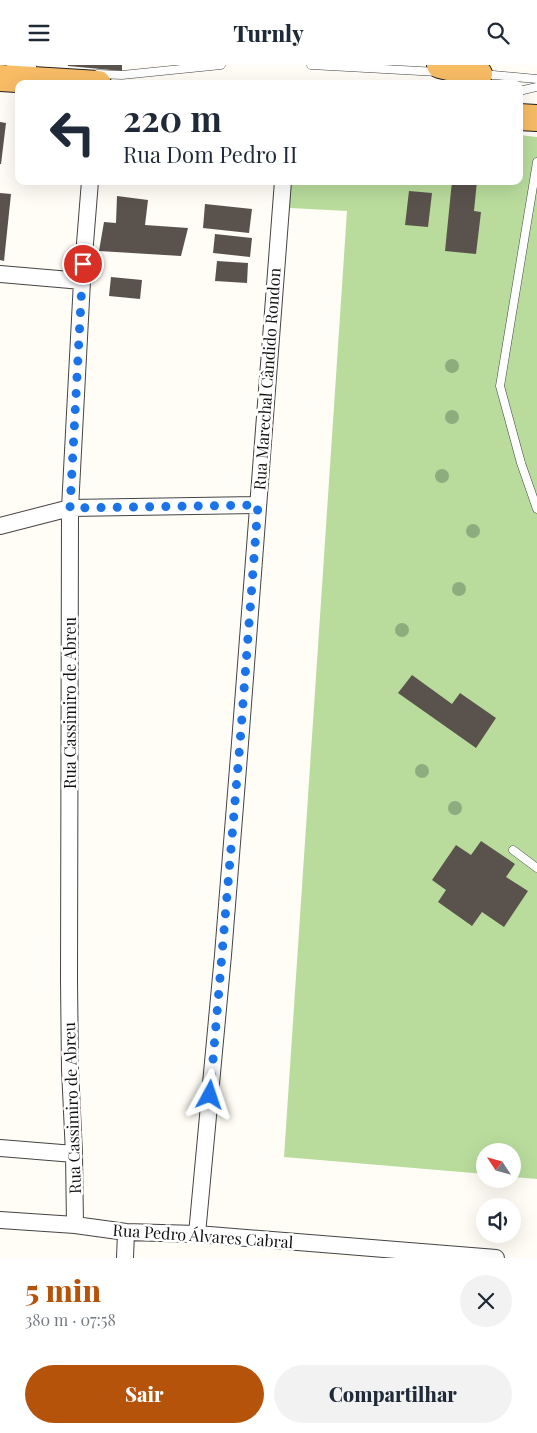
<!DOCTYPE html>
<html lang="pt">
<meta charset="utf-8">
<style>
body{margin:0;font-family:"Playfair Display",serif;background:#f2f2f3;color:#1f2937;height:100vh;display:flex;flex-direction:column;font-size:19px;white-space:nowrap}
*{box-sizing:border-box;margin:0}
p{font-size:16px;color:#747a83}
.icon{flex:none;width:28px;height:28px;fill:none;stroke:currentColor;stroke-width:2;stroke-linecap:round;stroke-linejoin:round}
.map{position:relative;height:1193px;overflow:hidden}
.side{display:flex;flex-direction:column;background:#fff;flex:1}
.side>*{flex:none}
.banner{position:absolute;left:15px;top:15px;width:508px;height:105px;border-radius:10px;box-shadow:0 5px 20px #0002;background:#fff;color:#1f2937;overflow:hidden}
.needle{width:32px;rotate:306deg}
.controls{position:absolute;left:476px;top:1078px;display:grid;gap:10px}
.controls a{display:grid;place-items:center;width:45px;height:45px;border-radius:50%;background:#fff;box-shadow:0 5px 20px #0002;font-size:25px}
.pin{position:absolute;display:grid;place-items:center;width:42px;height:42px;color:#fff;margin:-21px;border:2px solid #fff;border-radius:50%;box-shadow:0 1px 5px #0007}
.me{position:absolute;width:55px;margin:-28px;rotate:5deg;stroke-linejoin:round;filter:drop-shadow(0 0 4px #0008)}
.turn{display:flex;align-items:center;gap:18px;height:105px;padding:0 25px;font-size:22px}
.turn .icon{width:65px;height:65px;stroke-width:2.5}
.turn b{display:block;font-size:35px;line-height:42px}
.round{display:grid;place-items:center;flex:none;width:52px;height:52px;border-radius:26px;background:#f2f2f3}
.overview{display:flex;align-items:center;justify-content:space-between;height:85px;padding:0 25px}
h1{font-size:30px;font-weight:800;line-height:38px;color:#b45309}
.action{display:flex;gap:10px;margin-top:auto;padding:10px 25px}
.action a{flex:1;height:58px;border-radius:30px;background:#b45309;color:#fff;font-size:20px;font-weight:800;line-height:58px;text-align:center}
.action a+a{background:#f2f2f3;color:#1f2937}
header{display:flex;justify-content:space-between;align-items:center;height:65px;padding:0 25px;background:#fff;font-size:22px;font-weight:800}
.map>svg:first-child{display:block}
</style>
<header><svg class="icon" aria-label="menu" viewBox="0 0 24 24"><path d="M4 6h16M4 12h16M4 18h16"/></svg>Turnly<svg class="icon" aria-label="search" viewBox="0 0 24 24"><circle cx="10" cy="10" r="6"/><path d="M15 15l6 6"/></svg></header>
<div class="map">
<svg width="537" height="1193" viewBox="0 0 537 1193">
<rect width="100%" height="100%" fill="#fffdf5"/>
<!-- forest -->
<path fill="#b9dc9c" d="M519,70L537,72V1114L513,1112L512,1086H485V1109L284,1092L347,146L290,143V116H519Z"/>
<!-- building -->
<path fill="#5a524d" d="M68,0H122V6L68,1Z
M0,57L6,58L1,99H0Z
M452,116H477L474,146L481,147L476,189L445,186Z
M409,126L432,128L428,162L405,160Z
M0,128L11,129L4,196L0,195Z
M117,131L148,135L145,160L188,163L181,191L99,186L104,157L116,158Z
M205,139L252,144L249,168L203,163Z
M215,169L252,173L250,192L213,188Z
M217,196L248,198L247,218L215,216Z
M111,212L142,215L140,234L109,231Z
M412,610L452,639L460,628L496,653L476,683L398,628Z
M481,776L515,799L506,812L528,826L504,862L482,847L472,861L438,837L446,825L432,815L456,780L471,790Z"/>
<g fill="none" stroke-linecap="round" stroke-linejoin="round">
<defs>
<path id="service" d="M11,0L32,2
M311,0L438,7
M98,9L122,10L221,0
M482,9L537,14
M519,26L537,22
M537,97L500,321L521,398L537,444
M513,785L537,803"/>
<path id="minor" d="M0,209L82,216
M0,461L70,443L258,440
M0,1083L74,1089
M0,1155L75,1160L126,1167L197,1169L496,1193
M75,1160L74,1089L70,1004L69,916L70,443L82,216L90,116
M197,1169L223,890L240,678L283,116
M125,1193L126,1167"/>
<path id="trunk" d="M440,0L479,9
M0,13L98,19
M519,52L537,53"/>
</defs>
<!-- service casing -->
<use href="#service" stroke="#444" stroke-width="9"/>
<!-- minor casing -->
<use href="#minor" stroke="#444" stroke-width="18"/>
<!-- trunk casing -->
<use href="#trunk" stroke="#222" stroke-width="28"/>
<!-- service -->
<use href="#service" stroke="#fff" stroke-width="8"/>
<!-- minor -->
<use href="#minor" stroke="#fff" stroke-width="16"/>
<!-- trunk -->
<use href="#trunk" stroke="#f7bc64" stroke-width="26"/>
</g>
<!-- trees -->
<g fill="#8dad7f">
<circle cx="452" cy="301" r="7"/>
<circle cx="452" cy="352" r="7"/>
<circle cx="442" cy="411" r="7"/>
<circle cx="473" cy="466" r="7"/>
<circle cx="459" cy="524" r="7"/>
<circle cx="402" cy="565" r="7"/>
<circle cx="422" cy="706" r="7"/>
<circle cx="455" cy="743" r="7"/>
</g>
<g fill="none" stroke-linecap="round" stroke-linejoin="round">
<!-- route -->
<path stroke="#1a73e8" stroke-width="9" stroke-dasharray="0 16.2" d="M83,199L70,443L258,440L240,678L210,1030"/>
</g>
<g text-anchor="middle" stroke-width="5" stroke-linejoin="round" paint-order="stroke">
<!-- street labels -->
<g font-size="16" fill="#111" stroke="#fff">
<text transform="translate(267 314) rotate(-86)" y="6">Rua Marechal Cândido Rondon</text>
<text transform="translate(70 638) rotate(-90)" y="6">Rua Cassimiro de Abreu</text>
<text transform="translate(72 1043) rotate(-92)" y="6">Rua Cassimiro de Abreu</text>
<text transform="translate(203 1171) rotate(4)" y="6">Rua Pedro Álvares Cabral</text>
</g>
</g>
</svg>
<div class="controls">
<a><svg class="needle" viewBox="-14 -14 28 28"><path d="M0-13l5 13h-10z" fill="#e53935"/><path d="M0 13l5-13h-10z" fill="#747a83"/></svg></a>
<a><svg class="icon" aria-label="sound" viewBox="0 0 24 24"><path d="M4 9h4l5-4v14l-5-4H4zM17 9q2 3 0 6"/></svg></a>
</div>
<div class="pin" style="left:83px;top:199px;background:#d93025"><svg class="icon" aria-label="arrive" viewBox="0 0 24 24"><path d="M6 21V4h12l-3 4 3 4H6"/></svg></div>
<svg class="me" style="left:210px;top:1030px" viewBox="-20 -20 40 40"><path d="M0-17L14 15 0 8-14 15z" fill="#1a73e8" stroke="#fff" stroke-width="4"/></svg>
<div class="banner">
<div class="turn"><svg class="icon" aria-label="left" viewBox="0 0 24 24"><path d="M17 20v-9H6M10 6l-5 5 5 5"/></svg><div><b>220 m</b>Rua Dom Pedro II</div></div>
</div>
</div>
<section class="side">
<div class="overview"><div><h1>5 min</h1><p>380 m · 07:58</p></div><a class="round"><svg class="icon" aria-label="close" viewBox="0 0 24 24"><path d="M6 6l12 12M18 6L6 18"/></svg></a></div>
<div class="action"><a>Sair</a><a>Compartilhar</a></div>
</section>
